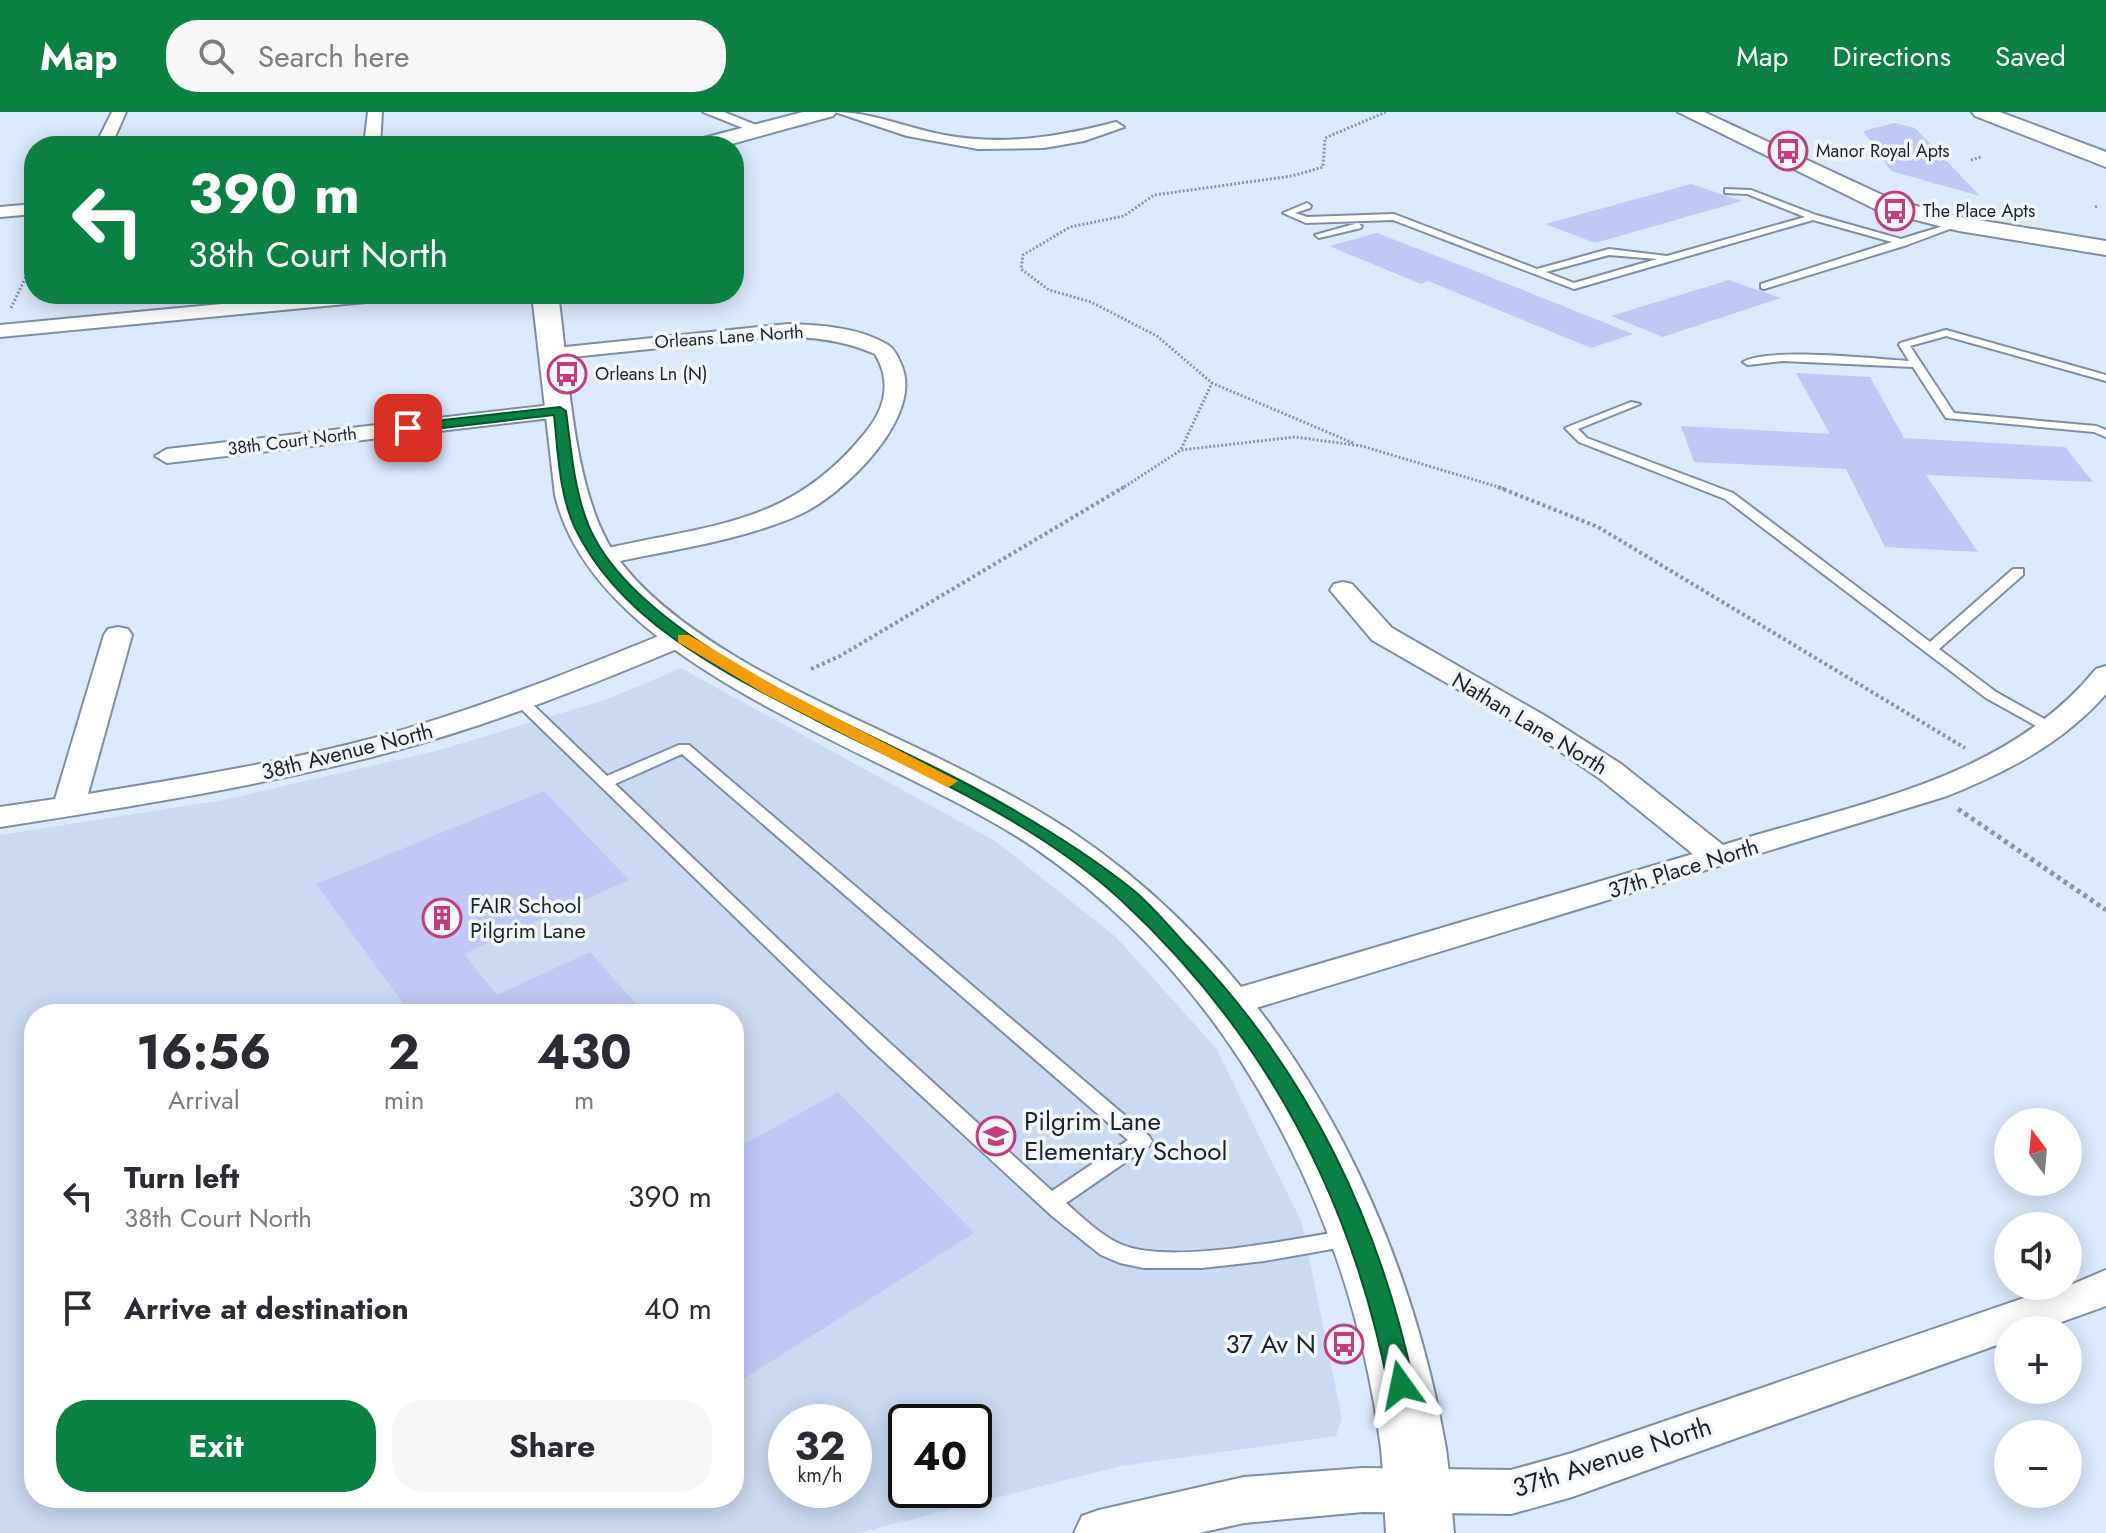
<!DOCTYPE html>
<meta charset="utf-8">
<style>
body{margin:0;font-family:Jost,sans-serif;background:#f7f7f7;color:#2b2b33;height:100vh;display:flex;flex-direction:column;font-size:30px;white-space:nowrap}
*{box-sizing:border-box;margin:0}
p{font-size:26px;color:#7c7c81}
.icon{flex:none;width:44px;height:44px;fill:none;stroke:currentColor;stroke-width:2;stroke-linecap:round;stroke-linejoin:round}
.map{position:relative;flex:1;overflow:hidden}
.drawer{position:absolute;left:24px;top:892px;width:720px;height:504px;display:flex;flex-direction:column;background:#fff;border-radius:32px;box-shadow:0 4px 20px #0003}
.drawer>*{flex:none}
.banner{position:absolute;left:24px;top:24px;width:720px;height:168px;border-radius:32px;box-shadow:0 4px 20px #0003;background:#0b8043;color:#fff;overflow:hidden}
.needle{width:52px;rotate:344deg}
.tools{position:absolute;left:1994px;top:996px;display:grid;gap:16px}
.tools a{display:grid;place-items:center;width:88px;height:88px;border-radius:50%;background:#fff;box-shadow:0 4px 20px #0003;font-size:40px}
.speed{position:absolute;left:768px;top:1292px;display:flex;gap:16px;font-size:40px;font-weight:700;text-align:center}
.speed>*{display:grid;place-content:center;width:104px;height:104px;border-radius:50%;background:#fff;box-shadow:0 4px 20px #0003;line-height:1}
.speed small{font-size:20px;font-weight:400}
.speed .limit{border:4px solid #111;border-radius:12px;background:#fff;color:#111}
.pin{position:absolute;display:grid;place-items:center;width:68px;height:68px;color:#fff;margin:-34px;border-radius:16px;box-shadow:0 4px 12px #0006}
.me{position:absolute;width:88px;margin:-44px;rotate:348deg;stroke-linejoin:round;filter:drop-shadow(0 0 6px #0008)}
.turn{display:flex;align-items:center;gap:28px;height:168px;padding:0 32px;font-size:36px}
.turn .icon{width:104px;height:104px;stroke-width:2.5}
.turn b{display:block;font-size:56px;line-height:68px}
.eta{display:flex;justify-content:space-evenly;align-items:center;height:136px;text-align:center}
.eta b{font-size:48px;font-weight:700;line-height:56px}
.primary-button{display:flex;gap:16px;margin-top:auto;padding:16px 32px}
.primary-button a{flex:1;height:92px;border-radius:32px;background:#0b8043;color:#fff;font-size:32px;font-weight:700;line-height:92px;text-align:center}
.primary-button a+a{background:#f7f7f7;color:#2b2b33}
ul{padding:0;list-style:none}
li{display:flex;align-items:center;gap:24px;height:112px;padding:0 32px}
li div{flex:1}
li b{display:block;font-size:30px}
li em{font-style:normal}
header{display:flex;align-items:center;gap:48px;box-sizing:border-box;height:112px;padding:0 40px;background:#0b8043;color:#fff}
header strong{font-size:38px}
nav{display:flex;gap:44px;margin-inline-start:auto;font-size:28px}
.search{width:560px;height:72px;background:#f7f7f7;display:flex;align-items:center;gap:20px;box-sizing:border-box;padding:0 28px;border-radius:32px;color:#7c7c81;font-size:30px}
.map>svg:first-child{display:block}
</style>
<header>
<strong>Map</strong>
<div class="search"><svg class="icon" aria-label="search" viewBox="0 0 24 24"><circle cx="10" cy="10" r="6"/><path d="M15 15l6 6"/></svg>Search here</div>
<nav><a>Map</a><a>Directions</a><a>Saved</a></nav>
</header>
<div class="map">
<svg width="2106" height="1421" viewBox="0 0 2106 1421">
<rect width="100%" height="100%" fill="#dbe9fc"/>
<!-- built -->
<path fill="#cadaf2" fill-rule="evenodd" d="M681,556L997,730L1116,825L1216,936L1302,1111L1342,1306L1336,1324L1121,1354L858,1421H0V723L223,688L436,639L608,587ZM34,902H734V1386H34ZM786,1310H854V1378H786ZM906,1310H974V1378H906Z"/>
<!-- building -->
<path fill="#c0c8f6" d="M1894,11L1915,16L1980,84L1891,59L1863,19Z
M1691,72L1742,89L1595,131L1545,112Z
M1377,121L1465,155L1633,222L1591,236L1428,169L1421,172L1329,134Z
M1729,168L1781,186L1663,225L1611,204Z
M1796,261L1870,265L1904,326L2065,335L2093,370L1926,363L1978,440L1885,435L1846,357L1694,350L1681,314L1830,322Z
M544,679L629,768L464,842L497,883L590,840L645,902H411L316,772Z
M838,980L974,1121L734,1273V1038Z"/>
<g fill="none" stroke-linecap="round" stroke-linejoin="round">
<defs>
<path id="lane" d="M1725,77L1751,78L1816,103L1901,127L1956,110L1963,112L1907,133L1764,177L1761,176V172L1892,130L1813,108L1574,177L1393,108L1306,111L1283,101L1307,91L1311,94L1310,96L1295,101L1307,105L1394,102L1537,157L1609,137L1667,144L1805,105L1747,82L1725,81ZM1609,143L1657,147L1574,171L1546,160Z
M1358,111L1362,114L1361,116L1319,126L1315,123Z
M1946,218L2106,263V269L1946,224L1910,234L1954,301L2096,314L2106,318V325L2094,320L1946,306L1913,255L1783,249L1748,253L1743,250C1768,235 1874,247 1909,249L1899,233L1900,231Z
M1631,290L1640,292L1578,317L1587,326L1733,381L1930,530L2013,457H2023V463L1939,537L1996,580L2057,614L2059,617L2057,620H2047L1986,586L1725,387L1579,330L1565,316Z
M521,585L526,586L607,664L679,633H689L1149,1024L1152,1029L1149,1034L1066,1091C1082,1105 1100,1123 1120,1132C1169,1154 1294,1127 1348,1118L1355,1121L1359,1127L1355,1133L1264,1149L1202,1156H1144L1120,1151L1101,1143L1052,1104L871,937L516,592L514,589L516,586ZM682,642L1128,1028L1052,1079L824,871L615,672Z"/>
<path id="street" d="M112,0H126L111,34H95Z
M368,0H382L380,34H364Z
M703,0H724L766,17L753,20Z
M835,0C872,0 907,16 944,23C1004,34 1058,25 1116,10L1124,15L1084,29L1044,36L978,37L907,24Z
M34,92V102L0,105V95Z
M326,182H397L387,188L0,225V213Z
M788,212C820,213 859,215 888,233C894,236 898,245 901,252C925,304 844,382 801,402C739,430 667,438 601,453L592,450L588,445L592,440C703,412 787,418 865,321C885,297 892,270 875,242C813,215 753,227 688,233C643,238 598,242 553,247L543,241L546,237Z
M560,292L568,294L571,299L568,304L167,351L155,344L167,337Z
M1343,470L1352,472L1392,516L1547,605L1621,652L1723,733C1853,692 2005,669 2096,557L2106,554V582C2063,631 2007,660 1947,684L1230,904L1217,900L1212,891L1217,882L1693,742L1599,666L1527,617L1372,528L1330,478L1334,472Z
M118,515L128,517L132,523L88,682C184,666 280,651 374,626C476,598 574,559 671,519H691L695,525L691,531C594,572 496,611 394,639C265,674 132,694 0,715V695L55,687L104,523L108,517Z
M2106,1158V1194L2039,1218H2008V1229L1572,1385L1511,1402L1363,1400L1244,1411L1199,1421H1074L1082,1404L1099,1398L1244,1365L1363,1356L1511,1358L1572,1341L2059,1174H2068Z"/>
<path id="secondary" d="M803,0H836L833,4L724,34H689L692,29Z
M1678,0H1704L1893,88L1960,105L2106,129V143L1959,119L1877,98Z
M532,182H558C569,260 572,380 616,444C682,536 840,598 940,647C984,669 1028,691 1069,718C1277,857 1401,1090 1445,1331C1450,1361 1451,1391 1454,1421H1386C1384,1393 1384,1364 1381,1336C1350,1101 1235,876 1039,739C901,642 597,561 555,383Z"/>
<path id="highway" d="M1972,0H2000L2106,40V55L1975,4Z"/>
</defs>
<!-- lane casing -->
<use href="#lane" stroke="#7e8da3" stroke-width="4"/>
<!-- street casing -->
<use href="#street" stroke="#7e8da3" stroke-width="4"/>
<!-- secondary casing -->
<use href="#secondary" stroke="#7e8da3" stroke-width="4"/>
<!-- highway casing -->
<use href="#highway" stroke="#7e8da3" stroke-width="4"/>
<!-- path-far2 -->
<path stroke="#8b95a4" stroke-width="3" stroke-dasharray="2 2" stroke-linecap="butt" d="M1971,48L1981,45
M2095,95L2099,94
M11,196L34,148
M1353,331L1212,271L1157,224L1091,190L1049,178L1021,157L1023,143L1070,115L1124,104L1154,83L1292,64L1323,55L1325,26L1386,0
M1181,337L1212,271
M1121,377L1181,338L1295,325L1362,334L1505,377"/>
<!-- path-far1 -->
<path stroke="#8b95a4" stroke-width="4" stroke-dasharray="3 3" stroke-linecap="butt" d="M1498,375L1598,415L1965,636
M811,557L840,544L1124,375"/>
<!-- path -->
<path stroke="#8b95a4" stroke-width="5" stroke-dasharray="4 4" stroke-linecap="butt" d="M1958,697L2106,798"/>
<!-- lane -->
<use href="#lane" fill="#fff" fill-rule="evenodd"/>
<!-- street -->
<use href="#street" fill="#fff" fill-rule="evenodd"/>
<!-- secondary -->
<use href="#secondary" fill="#fff" fill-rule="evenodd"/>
<!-- highway -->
<use href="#highway" fill="#fff" fill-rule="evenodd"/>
</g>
<!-- route -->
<path fill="#0b8043" stroke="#07532c" stroke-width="2" d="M560,295L566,299C571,337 574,377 588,412C635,529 864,616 971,674C1028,705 1082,737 1132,777C1153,794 1171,817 1189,836C1307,959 1379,1107 1414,1273L1410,1281L1401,1285L1392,1281L1388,1273C1351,1084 1264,921 1122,789C1036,709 918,660 814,607C725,561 621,511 575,416C559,382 558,340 554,303L408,320L402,316L408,312Z"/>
<!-- slow -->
<path fill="#f59e0b" d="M678,523H689L775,574L958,669L949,675L943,673L763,581L678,530Z"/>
<!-- icons -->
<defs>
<symbol id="bus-ring" viewBox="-11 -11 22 22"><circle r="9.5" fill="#f2f5fa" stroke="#c33c7c" stroke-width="1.5"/><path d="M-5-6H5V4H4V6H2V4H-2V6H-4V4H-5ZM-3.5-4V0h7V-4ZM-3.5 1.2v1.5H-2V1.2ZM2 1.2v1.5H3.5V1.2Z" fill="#c33c7c"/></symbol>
<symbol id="building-ring" viewBox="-11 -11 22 22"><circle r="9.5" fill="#f2f5fa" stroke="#c33c7c" stroke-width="1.5"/><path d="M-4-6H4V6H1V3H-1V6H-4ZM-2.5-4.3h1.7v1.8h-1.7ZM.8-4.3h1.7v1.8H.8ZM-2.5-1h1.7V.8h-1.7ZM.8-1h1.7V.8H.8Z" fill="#c33c7c"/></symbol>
<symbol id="school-ring" viewBox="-11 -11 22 22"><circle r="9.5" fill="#f2f5fa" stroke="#c33c7c" stroke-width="1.5"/><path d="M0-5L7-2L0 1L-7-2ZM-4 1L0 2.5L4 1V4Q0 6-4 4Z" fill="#c33c7c"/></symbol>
</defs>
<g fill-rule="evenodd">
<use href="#bus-ring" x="1766" y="17" width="44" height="44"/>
<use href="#bus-ring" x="1873" y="77" width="44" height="44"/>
<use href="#bus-ring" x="545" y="240" width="44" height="44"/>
<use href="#building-ring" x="420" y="784" width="44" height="44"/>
<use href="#school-ring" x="974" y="1002" width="44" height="44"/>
<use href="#bus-ring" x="1322" y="1210" width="44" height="44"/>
</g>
<g text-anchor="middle" stroke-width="7" stroke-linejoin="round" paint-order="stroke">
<!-- far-poi labels -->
<g font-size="18" fill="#1d232c" stroke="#f2f5fa" text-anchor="start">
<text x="1816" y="45">Manor Royal Apts</text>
<text x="1923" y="105">The Place Apts</text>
<text x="595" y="268">Orleans Ln (N)</text>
</g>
<!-- far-street labels -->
<g font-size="18" fill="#1d232c" stroke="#f2f5fa">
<text transform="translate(729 225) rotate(-4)" y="6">Orleans Lane North</text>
<text transform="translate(292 329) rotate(-7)" y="6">38th Court North</text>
</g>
<!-- street labels -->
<g font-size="22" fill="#1d232c" stroke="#f2f5fa">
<text transform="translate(1530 611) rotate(31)" y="8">Nathan Lane North</text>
<text transform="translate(347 639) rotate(-14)" y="8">38th Avenue North</text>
<text transform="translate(1683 756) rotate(-17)" y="8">37th Place North</text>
</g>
<!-- poi labels -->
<g font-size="22" fill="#1d232c" stroke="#f2f5fa" text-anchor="start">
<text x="470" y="801">FAIR School<tspan x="470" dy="25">Pilgrim Lane</tspan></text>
</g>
<!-- near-poi labels -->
<g font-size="26" fill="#1d232c" stroke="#f2f5fa" text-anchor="start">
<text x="1024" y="1018">Pilgrim Lane<tspan x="1024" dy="30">Elementary School</tspan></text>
<text x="1316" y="1241" text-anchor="end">37 Av N</text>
</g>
<!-- near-street labels -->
<g font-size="26" fill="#1d232c" stroke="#f2f5fa">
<text transform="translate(1612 1345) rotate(-18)" y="9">37th Avenue North</text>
</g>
</g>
</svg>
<div class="tools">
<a><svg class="needle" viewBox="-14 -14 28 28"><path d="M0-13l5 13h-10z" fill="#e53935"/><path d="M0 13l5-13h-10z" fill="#7c7c81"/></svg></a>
<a><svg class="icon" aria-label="sound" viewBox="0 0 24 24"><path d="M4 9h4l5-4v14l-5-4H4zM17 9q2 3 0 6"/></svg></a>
<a>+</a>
<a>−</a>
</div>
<div class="speed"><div>32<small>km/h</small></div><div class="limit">40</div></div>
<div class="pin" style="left:408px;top:316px;background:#d93025"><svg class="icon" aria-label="arrive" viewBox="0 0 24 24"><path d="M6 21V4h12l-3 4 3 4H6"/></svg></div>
<svg class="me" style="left:1401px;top:1273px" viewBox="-20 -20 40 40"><path d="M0-17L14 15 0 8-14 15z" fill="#0b8043" stroke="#fff" stroke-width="4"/></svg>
<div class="banner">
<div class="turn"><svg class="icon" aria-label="left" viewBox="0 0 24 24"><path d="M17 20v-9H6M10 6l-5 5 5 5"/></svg><div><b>390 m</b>38th Court North</div></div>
</div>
<section class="drawer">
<div class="eta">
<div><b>16:56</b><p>Arrival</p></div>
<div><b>2</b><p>min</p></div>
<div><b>430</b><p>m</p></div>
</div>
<ul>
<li><svg class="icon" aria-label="left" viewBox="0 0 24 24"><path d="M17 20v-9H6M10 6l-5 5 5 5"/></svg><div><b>Turn left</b><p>38th Court North</p></div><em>390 m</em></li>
<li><svg class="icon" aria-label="arrive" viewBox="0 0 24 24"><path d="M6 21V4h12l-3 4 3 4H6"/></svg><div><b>Arrive at destination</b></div><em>40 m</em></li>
</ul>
<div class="primary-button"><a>Exit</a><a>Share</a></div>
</section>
</div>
